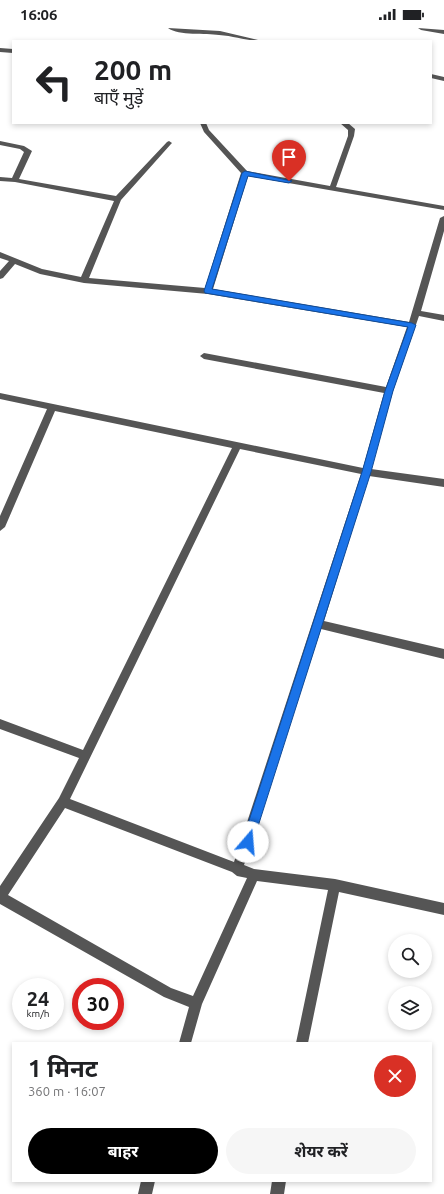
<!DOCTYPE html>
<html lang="hi">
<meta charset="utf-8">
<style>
body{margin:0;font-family:Ubuntu,"Noto Sans Devanagari",sans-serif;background:#f6f6f6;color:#202124;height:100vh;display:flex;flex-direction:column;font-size:15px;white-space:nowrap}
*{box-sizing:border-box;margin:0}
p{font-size:13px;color:#757577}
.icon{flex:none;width:22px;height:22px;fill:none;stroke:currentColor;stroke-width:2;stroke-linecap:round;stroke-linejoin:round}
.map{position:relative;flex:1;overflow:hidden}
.side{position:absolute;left:12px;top:1014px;width:420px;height:140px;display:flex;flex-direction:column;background:#fff;border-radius:0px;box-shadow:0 2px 6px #0003}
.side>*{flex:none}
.top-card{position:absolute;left:12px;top:12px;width:420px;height:84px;border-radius:0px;box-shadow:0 2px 6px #0003;background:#fff;color:#202124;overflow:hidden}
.fabs{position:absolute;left:388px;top:906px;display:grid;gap:8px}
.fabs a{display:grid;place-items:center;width:44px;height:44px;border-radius:50%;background:#fff;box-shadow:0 2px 6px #0003;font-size:20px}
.speed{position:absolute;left:12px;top:950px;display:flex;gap:8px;font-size:20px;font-weight:700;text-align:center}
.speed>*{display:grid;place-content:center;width:52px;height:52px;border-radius:50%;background:#fff;box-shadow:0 2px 6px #0003;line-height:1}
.speed small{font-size:10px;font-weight:400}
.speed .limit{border:6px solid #d22;background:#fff;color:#111}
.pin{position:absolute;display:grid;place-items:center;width:34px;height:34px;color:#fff;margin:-41px -17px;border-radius:50% 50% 50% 0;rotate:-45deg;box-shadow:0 0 4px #0007}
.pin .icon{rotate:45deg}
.me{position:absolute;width:44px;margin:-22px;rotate:18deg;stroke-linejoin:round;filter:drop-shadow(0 0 3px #0008)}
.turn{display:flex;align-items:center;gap:14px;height:84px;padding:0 16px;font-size:18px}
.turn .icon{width:52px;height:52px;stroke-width:2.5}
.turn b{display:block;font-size:28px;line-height:34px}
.round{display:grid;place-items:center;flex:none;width:42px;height:42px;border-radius:21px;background:#f6f6f6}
.headline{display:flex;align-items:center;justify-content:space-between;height:68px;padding:0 16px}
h1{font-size:24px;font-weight:700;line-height:30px}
.primary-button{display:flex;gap:8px;margin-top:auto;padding:8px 16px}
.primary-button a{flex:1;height:46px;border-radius:24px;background:#000;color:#fff;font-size:16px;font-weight:700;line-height:46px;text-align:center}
.primary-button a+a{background:#f6f6f6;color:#202124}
.status{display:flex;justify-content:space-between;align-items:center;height:28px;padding:0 20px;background:#fff;direction:ltr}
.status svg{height:11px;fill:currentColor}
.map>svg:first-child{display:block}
</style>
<div class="status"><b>16:06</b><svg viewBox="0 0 49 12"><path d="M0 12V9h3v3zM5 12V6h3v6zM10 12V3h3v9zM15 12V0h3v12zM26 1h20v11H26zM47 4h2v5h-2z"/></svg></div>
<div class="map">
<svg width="444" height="1166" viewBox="0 0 444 1166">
<rect width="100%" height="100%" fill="#fff"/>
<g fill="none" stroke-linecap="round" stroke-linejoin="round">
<!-- minor -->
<path fill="#555" fill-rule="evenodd" d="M168,0L220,3L262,13C247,13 234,8 219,7C206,5 179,8 168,0Z
M418,0L444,2V6L421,2Z
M0,20L13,21V25L0,24Z
M431,46L444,49V53L431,50Z
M200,95H206L209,102L247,143L330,158L348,108V102L340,95H348L355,101L354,108L336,159L444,178V182L248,148L213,261L409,294L440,190L444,188V203L421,283L444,287V293L419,288L393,363L371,441L444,451V459L369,448L324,593L444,621V631L321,601L244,837L254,841L335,851L444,875V887L339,864L308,1015H296L328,862L257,853L202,976L191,1015H179L189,979L164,969L0,876V858L59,770L79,730L0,701V691L83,722L232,420L55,383L5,499L0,503V488L47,381L0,371V365L363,440L384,365L204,331L200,328L204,325L386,359L407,299L208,266L84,255L40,246L15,236L3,250L0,251V243L9,233L0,230V224L42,241L81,249L114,173L15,154L0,153V149L12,150L24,124L20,121L0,117V113L24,118L32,123L19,151L116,168L167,114L169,113L172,115L171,116L121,172L89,250L205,260L241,145L204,104ZM240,421L361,446L234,834L70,771ZM65,780L232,844L237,848L247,850L193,968L171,960L8,867Z
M141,1153H155L152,1166H138Z
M272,1153H286L284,1166H270Z"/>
</g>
<!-- route -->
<path fill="#1a73e8" stroke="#114b97" d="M245,143L292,153L289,155L248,148L212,261L412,295L416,297L393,363L371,444L253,814L251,817L248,819L244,817L242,814L362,444L385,363L408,299L205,265L204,263L242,145Z"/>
</svg>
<div class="fabs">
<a><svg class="icon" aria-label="search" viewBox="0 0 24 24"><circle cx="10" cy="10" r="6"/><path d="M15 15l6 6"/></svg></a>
<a><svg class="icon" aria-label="layers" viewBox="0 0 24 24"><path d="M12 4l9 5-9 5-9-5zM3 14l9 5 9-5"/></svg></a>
</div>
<div class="speed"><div>24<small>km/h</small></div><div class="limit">30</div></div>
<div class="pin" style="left:289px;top:153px;background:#d93025"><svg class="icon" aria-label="arrive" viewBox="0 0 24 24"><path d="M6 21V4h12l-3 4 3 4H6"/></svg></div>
<svg class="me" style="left:248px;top:814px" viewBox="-20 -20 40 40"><circle r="19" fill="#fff"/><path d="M0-13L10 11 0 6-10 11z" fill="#1a73e8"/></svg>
<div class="top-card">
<div class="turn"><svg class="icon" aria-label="left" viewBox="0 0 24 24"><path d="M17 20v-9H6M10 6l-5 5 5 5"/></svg><div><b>200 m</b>बाएँ मुड़ें</div></div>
</div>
<section class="side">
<div class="headline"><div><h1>1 मिनट</h1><p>360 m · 16:07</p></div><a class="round" style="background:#d93025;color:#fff"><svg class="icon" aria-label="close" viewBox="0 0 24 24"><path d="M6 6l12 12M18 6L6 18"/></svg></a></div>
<div class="primary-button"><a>बाहर</a><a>शेयर करें</a></div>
</section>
</div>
